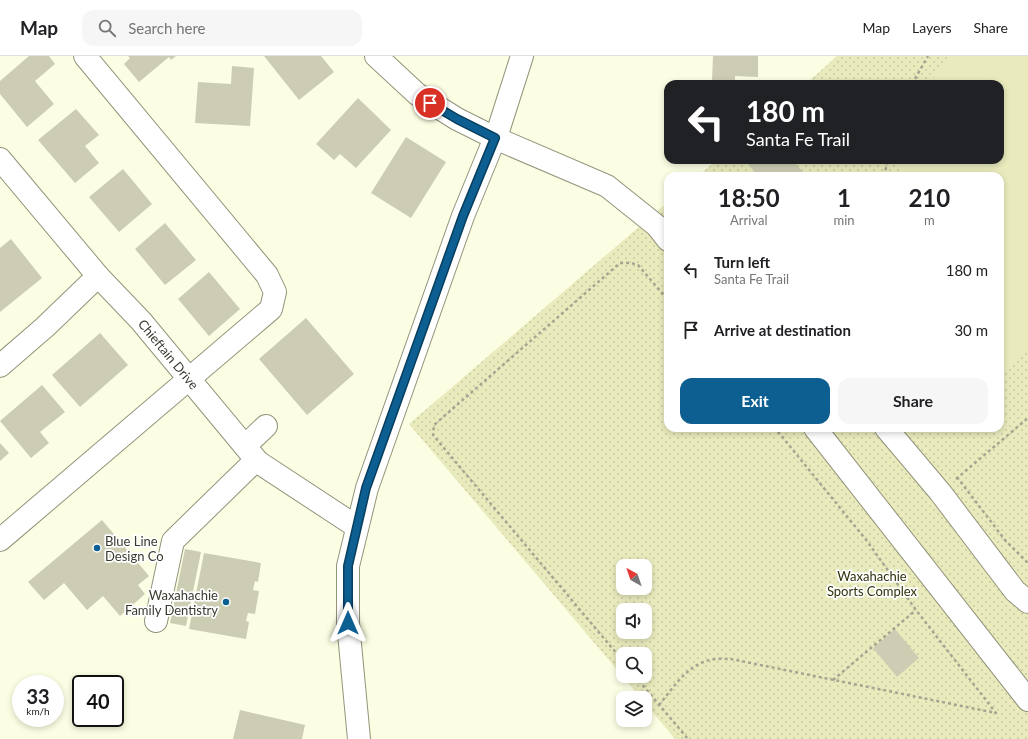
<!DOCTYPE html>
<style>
body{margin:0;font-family:Lato,sans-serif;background:#f6f6f6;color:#202124;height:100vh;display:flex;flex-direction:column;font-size:15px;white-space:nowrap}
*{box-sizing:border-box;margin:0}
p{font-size:13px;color:#757577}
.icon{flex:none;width:22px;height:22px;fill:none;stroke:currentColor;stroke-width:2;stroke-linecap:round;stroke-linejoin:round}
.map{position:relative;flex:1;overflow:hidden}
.sheet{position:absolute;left:664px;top:116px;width:340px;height:260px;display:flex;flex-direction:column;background:#fff;border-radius:12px;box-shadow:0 2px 6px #0003}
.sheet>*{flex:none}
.top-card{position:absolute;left:664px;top:24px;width:340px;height:84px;border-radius:12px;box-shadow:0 2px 6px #0003;background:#202124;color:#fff;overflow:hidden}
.needle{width:26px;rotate:320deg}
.controls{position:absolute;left:616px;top:503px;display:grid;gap:8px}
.controls a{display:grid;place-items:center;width:36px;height:36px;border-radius:8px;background:#fff;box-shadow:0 2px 6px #0003;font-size:20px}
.speed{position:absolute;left:12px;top:619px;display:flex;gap:8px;font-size:20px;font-weight:700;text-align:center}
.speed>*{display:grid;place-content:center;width:52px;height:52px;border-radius:50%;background:#fff;box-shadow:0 2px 6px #0003;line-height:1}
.speed small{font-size:10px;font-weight:400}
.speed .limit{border:2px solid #111;border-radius:6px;background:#fff;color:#111}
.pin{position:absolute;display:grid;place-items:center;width:34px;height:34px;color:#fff;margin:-17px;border:2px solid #fff;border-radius:50%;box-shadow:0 1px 4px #0007}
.me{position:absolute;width:44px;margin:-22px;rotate:0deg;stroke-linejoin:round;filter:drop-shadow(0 0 3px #0008)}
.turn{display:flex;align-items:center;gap:14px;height:84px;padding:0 16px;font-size:18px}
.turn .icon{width:52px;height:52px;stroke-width:2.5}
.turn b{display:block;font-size:28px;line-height:34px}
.eta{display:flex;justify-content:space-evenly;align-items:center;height:68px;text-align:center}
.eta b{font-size:24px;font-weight:700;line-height:28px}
.button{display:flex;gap:8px;margin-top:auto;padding:8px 16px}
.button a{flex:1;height:46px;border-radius:12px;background:#0d5f91;color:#fff;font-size:16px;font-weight:700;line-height:46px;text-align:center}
.button a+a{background:#f6f6f6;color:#202124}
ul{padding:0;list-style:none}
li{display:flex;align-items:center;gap:12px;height:60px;padding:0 16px}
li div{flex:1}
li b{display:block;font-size:15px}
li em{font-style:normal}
header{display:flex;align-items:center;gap:24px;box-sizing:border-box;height:56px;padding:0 20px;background:#fff;border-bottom:1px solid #e0e0e0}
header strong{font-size:19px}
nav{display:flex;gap:22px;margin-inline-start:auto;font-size:14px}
.search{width:280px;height:36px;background:#f6f6f6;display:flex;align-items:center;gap:10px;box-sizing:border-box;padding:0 14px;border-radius:12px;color:#757577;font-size:15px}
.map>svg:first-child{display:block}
</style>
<header>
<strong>Map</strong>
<div class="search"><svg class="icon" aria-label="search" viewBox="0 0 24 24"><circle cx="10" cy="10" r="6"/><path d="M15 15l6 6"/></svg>Search here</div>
<nav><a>Map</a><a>Layers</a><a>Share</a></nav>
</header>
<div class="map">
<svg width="1028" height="683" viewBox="0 0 1028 683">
<defs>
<pattern id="grass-dots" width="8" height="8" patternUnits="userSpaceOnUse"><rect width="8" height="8" fill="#e9ebbd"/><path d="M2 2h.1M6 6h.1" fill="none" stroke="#c9caa3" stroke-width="1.8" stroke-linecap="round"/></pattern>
</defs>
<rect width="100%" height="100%" fill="#fcfee3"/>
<!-- grass -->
<path fill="url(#grass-dots)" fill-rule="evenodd" d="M837,0H1028V683H675L645,647V642H641L409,368L668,146V372H1000V120H698L717,104H1000V28H806ZM623,510H645V532H623ZM623,554H645V576H623ZM623,598H645V620H623Z"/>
<!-- garden -->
<path fill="#e9ebbd" d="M948,0H1028V295L1000,318V120H899L902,104H1000V28H930Z"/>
<!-- building -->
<path fill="#cccdb3" d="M29,0H49L55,8L35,25L54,48L27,71L0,38V25Z
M128,0H176L171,4L169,1L139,26L124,8L130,2Z
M264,0H321L334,16L299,44Z
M713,0H758V21L735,20V26L712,25Z
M232,10L254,12L250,70L195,67L198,26L231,28Z
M358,42L391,74L356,112L340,98L334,104L316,88Z
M76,53L99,79L85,90L99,107L75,127L38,84Z
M406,81L446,106L411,162L371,137Z
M745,104H793L806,120H758Z
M123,113L152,148L119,176L89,141Z
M165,167L196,204L165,229L135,193Z
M11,183L42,222L0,256V192Z
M209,216L240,253L209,280L178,243Z
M306,262L354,318L307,359L259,303Z
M100,277L128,309L80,351L52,319Z
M42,329L65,356L40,376L49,387L31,402L0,365Z
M0,387L9,397L0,405Z
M102,464L149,520L138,529L145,538L120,560L103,540L87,554L64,527L44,544L28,526Z
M185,493L201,496L186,570L170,567Z
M204,497L261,507L258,526L255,525L253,534L259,535L255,558L248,557L246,565L249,566L246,583L189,573Z
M895,573L919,602L897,621L873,592Z
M240,654L305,669L302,683H233Z"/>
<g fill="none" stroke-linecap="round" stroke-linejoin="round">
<defs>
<g id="minor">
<path d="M376,0L417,38L457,63L495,82L607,130L657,170L668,184"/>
<path id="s1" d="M0,103L98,220L141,265L258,406L357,471"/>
<path d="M0,310L45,271L98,220"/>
<path d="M815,372L1028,644"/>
<path d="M886,372L940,436L1015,535L1028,546"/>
<path d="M245,390L266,370"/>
<path d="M0,484L271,253L275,236L267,219L85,0"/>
<path d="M156,565L173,485L256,404"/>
<path d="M359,683L348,567V510L367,432L463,160L499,72L522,0"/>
</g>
</defs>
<!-- minor casing -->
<use href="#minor" stroke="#93947b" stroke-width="24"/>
<!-- path -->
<path stroke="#a5a692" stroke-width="2.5" stroke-dasharray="3 3" stroke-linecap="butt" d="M912,28L928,0
M884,120L888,104
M957,421L1005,484L1028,507
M956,423L1028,362
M623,605L433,379L434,369L620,207H631L638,209L668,244
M635,620L688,683
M833,624L916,554
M659,649C673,632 687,609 710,604C716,602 725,603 731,603L996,657L916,554L867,485L775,372"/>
<!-- minor -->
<use href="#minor" stroke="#fff" stroke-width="22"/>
</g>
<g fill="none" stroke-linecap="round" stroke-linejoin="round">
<defs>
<path id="route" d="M348,567V510L366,432L463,160L495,82L457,63L430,47"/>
</defs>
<!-- route casing -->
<use href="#route" stroke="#083e5e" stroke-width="10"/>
<!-- route -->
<use href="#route" stroke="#0d5f91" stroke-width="7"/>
</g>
<!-- markers -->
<g fill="#0d5f91" stroke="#fff" stroke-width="1.5">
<circle cx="97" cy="492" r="4"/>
<circle cx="226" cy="546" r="4"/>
</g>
<g text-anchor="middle" stroke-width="3.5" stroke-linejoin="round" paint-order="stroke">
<!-- street labels -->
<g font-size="13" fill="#393a2f" stroke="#fff">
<text dy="5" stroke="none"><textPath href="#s1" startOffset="258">Chieftain Drive</textPath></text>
</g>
<!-- poi labels -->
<g font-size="13" fill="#393a2f" stroke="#fff" text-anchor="start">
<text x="105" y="490">Blue Line<tspan x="105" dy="15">Design Co</tspan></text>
<text x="218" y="544" text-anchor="end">Waxahachie<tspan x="218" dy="15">Family Dentistry</tspan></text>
</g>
<!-- park labels -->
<g font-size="13" fill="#31310b" stroke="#fff">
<text x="872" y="525">Waxahachie<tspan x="872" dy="15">Sports Complex</tspan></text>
</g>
</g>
</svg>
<div class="controls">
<a><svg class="needle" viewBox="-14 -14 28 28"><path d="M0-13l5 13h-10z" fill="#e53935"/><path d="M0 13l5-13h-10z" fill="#757577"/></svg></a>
<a><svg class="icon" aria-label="sound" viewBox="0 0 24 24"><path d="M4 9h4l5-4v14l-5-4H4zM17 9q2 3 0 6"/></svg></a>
<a><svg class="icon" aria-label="search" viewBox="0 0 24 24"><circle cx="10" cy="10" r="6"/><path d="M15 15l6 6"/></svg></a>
<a><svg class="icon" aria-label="layers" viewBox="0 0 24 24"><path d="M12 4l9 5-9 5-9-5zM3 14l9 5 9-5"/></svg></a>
</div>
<div class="speed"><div>33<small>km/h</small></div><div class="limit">40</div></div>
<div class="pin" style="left:430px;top:47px;background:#d93025"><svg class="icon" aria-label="arrive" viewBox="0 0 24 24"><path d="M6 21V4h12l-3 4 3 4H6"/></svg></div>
<svg class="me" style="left:348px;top:567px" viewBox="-20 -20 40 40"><path d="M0-17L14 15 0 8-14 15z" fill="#0d5f91" stroke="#fff" stroke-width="4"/></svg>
<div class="top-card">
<div class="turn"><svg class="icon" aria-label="left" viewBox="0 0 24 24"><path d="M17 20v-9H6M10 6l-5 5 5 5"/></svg><div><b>180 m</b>Santa Fe Trail</div></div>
</div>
<section class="sheet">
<div class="eta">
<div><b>18:50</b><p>Arrival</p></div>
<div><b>1</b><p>min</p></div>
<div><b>210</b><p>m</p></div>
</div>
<ul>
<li><svg class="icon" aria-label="left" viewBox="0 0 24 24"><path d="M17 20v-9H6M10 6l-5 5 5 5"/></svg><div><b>Turn left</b><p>Santa Fe Trail</p></div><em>180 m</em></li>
<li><svg class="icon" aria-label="arrive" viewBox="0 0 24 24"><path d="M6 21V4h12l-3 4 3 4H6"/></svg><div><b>Arrive at destination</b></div><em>30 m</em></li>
</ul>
<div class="button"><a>Exit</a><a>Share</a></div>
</section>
</div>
